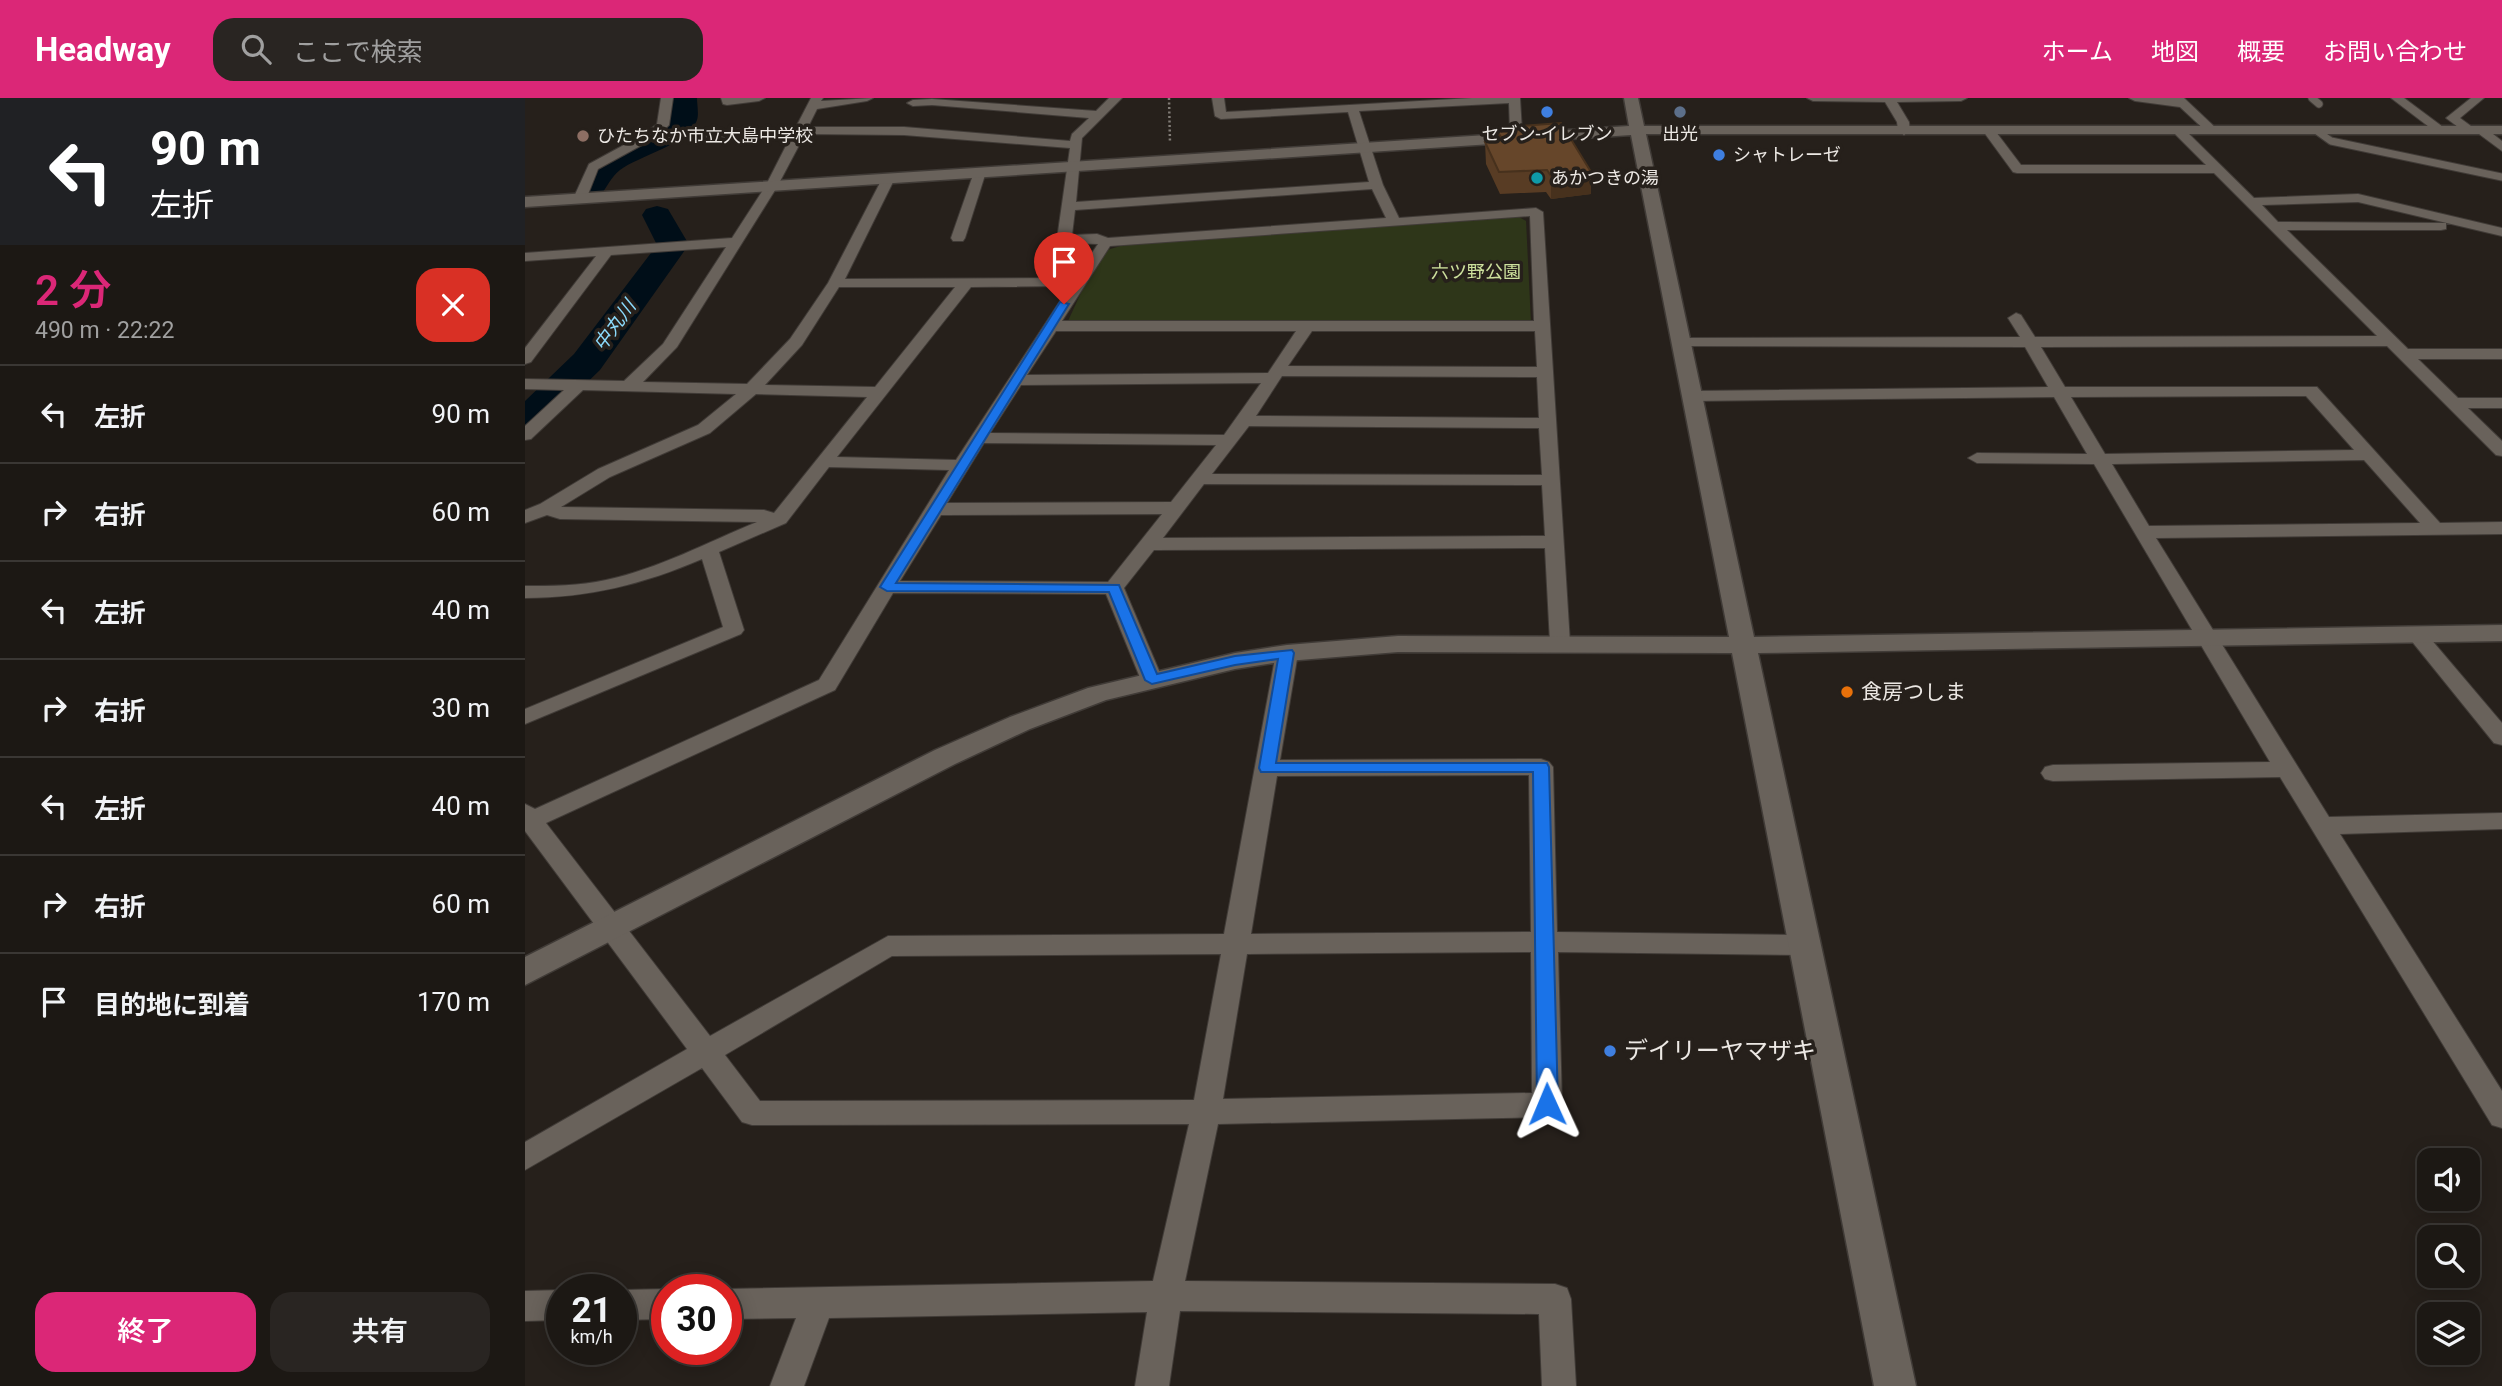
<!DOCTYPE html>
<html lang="ja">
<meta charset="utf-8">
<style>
body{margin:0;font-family:Roboto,"Noto Sans JP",sans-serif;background:#292522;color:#f1f3f6;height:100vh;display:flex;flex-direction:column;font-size:26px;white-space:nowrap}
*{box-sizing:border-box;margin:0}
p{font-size:23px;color:#a0a0a0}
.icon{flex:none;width:38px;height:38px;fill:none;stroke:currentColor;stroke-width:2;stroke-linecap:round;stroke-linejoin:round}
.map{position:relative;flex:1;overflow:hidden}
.sheet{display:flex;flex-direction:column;background:#1c1814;width:525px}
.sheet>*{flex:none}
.top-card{background:#202124;color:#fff;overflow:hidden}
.fabs{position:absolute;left:1892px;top:1050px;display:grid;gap:14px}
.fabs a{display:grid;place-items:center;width:63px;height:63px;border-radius:14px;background:#1c1814;box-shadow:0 4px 18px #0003,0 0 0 2px #3a3734;font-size:35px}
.speed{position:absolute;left:21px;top:1176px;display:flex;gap:14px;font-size:35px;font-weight:700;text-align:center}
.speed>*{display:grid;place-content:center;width:91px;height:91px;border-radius:50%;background:#1c1814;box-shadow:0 4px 18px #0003,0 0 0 2px #3a3734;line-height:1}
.speed small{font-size:18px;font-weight:400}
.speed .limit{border:10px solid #d22;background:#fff;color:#111}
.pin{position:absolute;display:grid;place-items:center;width:60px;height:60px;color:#fff;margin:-72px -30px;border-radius:50% 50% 50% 0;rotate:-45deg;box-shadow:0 0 7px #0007}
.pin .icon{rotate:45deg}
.me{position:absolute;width:77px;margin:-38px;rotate:359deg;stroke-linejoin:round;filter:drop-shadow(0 0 5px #0008)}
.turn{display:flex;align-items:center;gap:24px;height:147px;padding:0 35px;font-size:32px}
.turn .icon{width:91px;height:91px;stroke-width:2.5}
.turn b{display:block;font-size:49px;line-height:60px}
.round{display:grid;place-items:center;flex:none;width:74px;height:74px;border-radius:21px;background:#292522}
.headline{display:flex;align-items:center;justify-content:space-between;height:119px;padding:0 35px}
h1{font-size:42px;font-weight:600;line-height:52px;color:#db2777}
.primary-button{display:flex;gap:14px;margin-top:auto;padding:14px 35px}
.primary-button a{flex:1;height:80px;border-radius:21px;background:#db2777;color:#fff;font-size:28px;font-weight:600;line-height:80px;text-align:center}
.primary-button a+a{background:#292522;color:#f1f3f6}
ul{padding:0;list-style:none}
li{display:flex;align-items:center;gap:21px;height:98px;padding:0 35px;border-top:2px solid #3a3734}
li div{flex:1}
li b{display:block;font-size:26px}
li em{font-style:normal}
header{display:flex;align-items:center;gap:42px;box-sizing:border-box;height:98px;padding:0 35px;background:#db2777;color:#fff}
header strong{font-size:33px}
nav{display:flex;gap:38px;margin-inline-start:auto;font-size:24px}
.search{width:490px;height:63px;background:#292522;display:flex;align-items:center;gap:18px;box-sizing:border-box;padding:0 24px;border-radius:21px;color:#a0a0a0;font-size:26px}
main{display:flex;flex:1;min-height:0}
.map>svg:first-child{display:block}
</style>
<header>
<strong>Headway</strong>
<div class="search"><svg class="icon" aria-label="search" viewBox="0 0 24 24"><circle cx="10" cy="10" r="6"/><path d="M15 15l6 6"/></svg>ここで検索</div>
<nav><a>ホーム</a><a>地図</a><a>概要</a><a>お問い合わせ</a></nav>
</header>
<main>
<section class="sheet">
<div class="top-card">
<div class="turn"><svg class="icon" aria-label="left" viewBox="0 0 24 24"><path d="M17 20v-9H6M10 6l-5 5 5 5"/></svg><div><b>90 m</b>左折</div></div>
</div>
<div class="headline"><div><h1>2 分</h1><p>490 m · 22:22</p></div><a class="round" style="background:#d93025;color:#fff"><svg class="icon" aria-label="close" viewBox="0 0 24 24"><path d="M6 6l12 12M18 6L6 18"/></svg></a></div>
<ul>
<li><svg class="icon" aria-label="left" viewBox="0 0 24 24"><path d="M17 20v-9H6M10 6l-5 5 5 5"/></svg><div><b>左折</b></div><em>90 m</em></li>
<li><svg class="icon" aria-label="right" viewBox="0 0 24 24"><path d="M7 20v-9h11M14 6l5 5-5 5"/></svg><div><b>右折</b></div><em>60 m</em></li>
<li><svg class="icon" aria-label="left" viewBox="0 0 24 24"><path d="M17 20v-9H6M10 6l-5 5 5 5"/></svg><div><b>左折</b></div><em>40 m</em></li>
<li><svg class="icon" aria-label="right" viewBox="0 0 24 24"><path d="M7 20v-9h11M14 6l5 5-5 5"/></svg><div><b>右折</b></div><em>30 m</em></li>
<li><svg class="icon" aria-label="left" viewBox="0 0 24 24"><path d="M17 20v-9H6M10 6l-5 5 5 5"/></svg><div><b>左折</b></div><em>40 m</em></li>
<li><svg class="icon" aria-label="right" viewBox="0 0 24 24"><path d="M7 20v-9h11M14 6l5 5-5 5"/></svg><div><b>右折</b></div><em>60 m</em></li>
<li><svg class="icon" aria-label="arrive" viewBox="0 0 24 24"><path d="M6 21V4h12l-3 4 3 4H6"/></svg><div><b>目的地に到着</b></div><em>170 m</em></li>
</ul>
<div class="primary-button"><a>終了</a><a>共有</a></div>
</section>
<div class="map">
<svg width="1977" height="1288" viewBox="0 0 1977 1288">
<rect width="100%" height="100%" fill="#26201b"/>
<!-- green -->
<path fill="#2e3619" d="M994,119L1001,123L1006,225L543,223L560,186L582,152L602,146Z"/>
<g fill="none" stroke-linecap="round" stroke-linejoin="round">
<!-- river -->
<path fill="#000e18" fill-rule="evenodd" d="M146,0H172C172,6 174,16 172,22C165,46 113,58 95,72C86,79 82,89 75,98L65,101L55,98L51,92C77,45 111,53 146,20Z
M132,108L143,111L163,145L160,152L75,272L13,332L0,335V303L49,256L129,151L131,145L117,117L121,111Z"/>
<defs>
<path id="service" d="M1787,0L1794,6
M1792,33L1806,43L1977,79"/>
<path id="minor" d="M136,0H148L144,27L136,35L271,29L286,0H298L296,3L348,0L342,3L292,11L283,29H379L545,43L547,36L564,20L407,7L388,8L382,5L388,2L407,1L571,13L584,0H597L557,40L551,104L844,84L823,14L696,21L690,18L687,0H699L701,14L947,0H995L997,33L991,37L985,33L984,5L834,13L858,87L874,120L1011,110L1018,114L1045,545L1042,549H1028L1025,545L1020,450L629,452L599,490L638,582L635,587H619L616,582L581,496L368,495L310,592L21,725L185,938L363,838L699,836L751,555L755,550H769L773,555L755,662L1016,661L1024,664L1028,669L1032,834L1278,837L1287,840L1291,847L1287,854L1278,857L1033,854L1037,1007L1032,1016L1022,1019L693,1026L660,1183L1030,1186L1042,1190L1046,1201L1051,1288H1017L1014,1216L655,1213L644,1288H610L622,1214L304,1220L279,1288H245L271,1220L201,1221V1192H198L201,1191L628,1183L664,1026L227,1027L217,1024L177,970L0,1072V1044L162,951L0,733V706L10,711L294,582L424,372L304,369L261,425L194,454L219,532L216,536L0,626V611L198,529L177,461C119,486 63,500 0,500V488C27,488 54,488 81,482C133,471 183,444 232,424L35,421L22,417L0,425V412L15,406L73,371L173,327L211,296L58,292L6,341L0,342V328L39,292L0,291V281L99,283L138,246L201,149L86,157L6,264L0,266V250L71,158L0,163V155L207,140L240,89L267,36L126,42L73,71L60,104H50L48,101L64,66L119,36L132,26ZM280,36L379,37L545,50L532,141L539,145L573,146L550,180L320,181L369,82L368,79H358L303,185L265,241L222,286L118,284L152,249L252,89ZM847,91L861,120L583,140L572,136L547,137L550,112ZM1005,118L1009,223H537L585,148ZM545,188L431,362L312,359L446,189ZM314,189H430L350,289L240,287L277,247ZM531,233H771L743,275L502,277ZM787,233H1010L1012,269L763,268ZM757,278L1012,279L1014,320L731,318ZM736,285L699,337L465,335L496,287ZM231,296L342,299L249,415L239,412L36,409L85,379L185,335ZM724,328L1014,330L1017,377L687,376ZM459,345L691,347L646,404L422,405ZM679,386L1017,387L1020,438L638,440ZM637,416L583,484L375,483L416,417ZM1004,677L1006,834L726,836L752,678ZM1006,854L1007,995L698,1001L722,856ZM696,856L669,1002L235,1003L200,957L367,858Z
M196,0H240L234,3L202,7L198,6Z
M1282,0H1442L1436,3L1372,4L1384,24L1385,33L1379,37L1373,33L1372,24L1360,4L1288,3Z
M1604,0H1659L1694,33L1684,36L1655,9L1610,3Z
M1866,0H1879L1922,32L1912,35Z
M1946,0H1959L1935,20L1950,31L1959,29L1977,43V53L1950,33L1941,35L1921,20Z
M1464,29L1468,30L1496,67H1681L1650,36L1648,33L1654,29L1658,30L1729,100L1833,96L1977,130V138L1833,104L1737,107L1753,124L1921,125V131L1916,132H1762L1883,251H1977V261H1893L1933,300H1977V310H1943L1977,343V358L1971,357L1862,248L1516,249L1540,289H1792L1915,425L1977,424V436L1631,440L1804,719L1977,715V731L1815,736L1977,993V1030L1967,1027L1755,679L1528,683L1520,681L1516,675L1520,669L1528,667L1745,664L1569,366L1452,365L1443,360L1452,355L1562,356L1529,299L1168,303L1160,298L1168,293L1523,289L1500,249L1151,248L1149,245L1157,240L1495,239L1483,220L1491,215L1496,217L1510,239L1852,238L1689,75H1492L1488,74L1458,33ZM1781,298L1829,352L1580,356L1546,299ZM1839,362L1895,425L1624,428L1587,366Z
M454,73L460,77L440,140L438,143H428L426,140L448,77Z
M1892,531L1899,533L1977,625V647L1969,645L1885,541L1882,537L1885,533Z
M142,1191L145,1192H142V1221L96,1222V1192Z
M37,1192V1222L0,1223V1193Z"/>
<path id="tertiary" d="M1099,0H1113L1119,28H1977V36H1121L1229,539L1977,527V543L1233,555L1391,1288H1349L1207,555L873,554L762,563L710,571L581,602L505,631L430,666L0,887V859L410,652L485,619L563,590L710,555L762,547L873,538L1204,539L1106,37L0,109V99L1104,28Z"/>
</defs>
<!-- service casing -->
<use href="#service" stroke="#403b37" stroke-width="9"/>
<!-- minor casing -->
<use href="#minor" stroke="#403b37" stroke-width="2"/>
<!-- tertiary casing -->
<use href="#tertiary" stroke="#403b37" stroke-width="3"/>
<!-- path -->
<path stroke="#817c77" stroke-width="2.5" stroke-dasharray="2 2.5" stroke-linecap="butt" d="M644,0L645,45"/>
<!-- service -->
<use href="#service" stroke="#69625b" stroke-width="7"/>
<!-- minor -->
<use href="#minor" fill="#69625b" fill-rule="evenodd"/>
<!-- tertiary -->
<use href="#tertiary" fill="#69625b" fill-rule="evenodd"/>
</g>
<!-- wall -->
<path fill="#583c24" d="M970,30L1066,96L1026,101L1021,94L975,96L961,66L960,44L970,43Z"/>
<!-- shaded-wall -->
<path fill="#47311d" d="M1066,74V96L1026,101V78Z"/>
<!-- building -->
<path fill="#66462a" stroke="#47311d" stroke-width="2" d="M1036,25L1066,74L1026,78L1022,72L974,74L960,44L978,42L970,30Z"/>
<!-- route -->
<path fill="#1a73e8" stroke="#114b97" stroke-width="2" d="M535,204L544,206L371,485L594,487L632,576L710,558L767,552L769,555L751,665H1022L1024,669L1033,1006L1030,1012L1022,1015L1015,1012L1012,1006L1008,674H736L734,670L753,561L710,567L627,586L620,582L584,494L362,493L355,489Z"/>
<!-- markers -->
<g fill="#3f7fe0" stroke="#26201b" stroke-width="2.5">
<circle cx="1022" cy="14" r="7"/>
<circle cx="1194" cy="57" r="7"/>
<circle cx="1085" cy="953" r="7"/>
</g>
<circle fill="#5c6f8a" stroke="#26201b" stroke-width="2.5" cx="1155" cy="14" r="7"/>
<circle fill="#8d6e63" stroke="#26201b" stroke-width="2.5" cx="58" cy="38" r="7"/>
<circle fill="#0f9aa8" stroke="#26201b" stroke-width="2.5" cx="1012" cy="80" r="7"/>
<circle fill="#e8710a" stroke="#26201b" stroke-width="2.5" cx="1322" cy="594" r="7"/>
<g text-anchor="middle" stroke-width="7" stroke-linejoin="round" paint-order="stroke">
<!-- far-poi labels -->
<g font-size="18" fill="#ece8e4" stroke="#26201b" text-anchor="start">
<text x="1022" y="42" text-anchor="middle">セブン-イレブン</text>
<text x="1155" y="42" text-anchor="middle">出光</text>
<text x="72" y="44">ひたちなか市立大島中学校</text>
<text x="1208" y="63">シャトレーゼ</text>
<text x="1026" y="86">あかつきの湯</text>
</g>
<!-- far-park labels -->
<g font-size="18" fill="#cde19d" stroke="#26201b">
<text x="951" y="180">六ツ野公園</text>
</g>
<!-- far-water labels -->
<g font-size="19" font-style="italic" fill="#8bdafc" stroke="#26201b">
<text transform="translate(89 227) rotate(-54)" y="7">中丸川</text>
</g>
<!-- poi labels -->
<g font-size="21" fill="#ece8e4" stroke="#26201b" text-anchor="start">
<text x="1336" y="601">食房つしま</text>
</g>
<!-- near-poi labels -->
<g font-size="24" fill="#ece8e4" stroke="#26201b" text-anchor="start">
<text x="1099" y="961">デイリーヤマザキ</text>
</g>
</g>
</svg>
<div class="fabs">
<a><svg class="icon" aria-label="sound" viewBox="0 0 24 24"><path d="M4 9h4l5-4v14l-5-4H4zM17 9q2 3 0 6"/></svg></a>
<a><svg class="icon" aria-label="search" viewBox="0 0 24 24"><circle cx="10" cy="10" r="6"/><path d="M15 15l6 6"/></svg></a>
<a><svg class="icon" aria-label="layers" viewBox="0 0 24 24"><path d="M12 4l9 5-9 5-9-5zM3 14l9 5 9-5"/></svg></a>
</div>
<div class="speed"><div>21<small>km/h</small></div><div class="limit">30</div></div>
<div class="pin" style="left:539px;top:206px;background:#d93025"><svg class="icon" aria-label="arrive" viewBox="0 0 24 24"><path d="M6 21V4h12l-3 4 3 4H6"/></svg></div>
<svg class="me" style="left:1022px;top:1006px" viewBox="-20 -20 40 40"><path d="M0-17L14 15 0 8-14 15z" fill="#1a73e8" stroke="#fff" stroke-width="4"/></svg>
</div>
</main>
